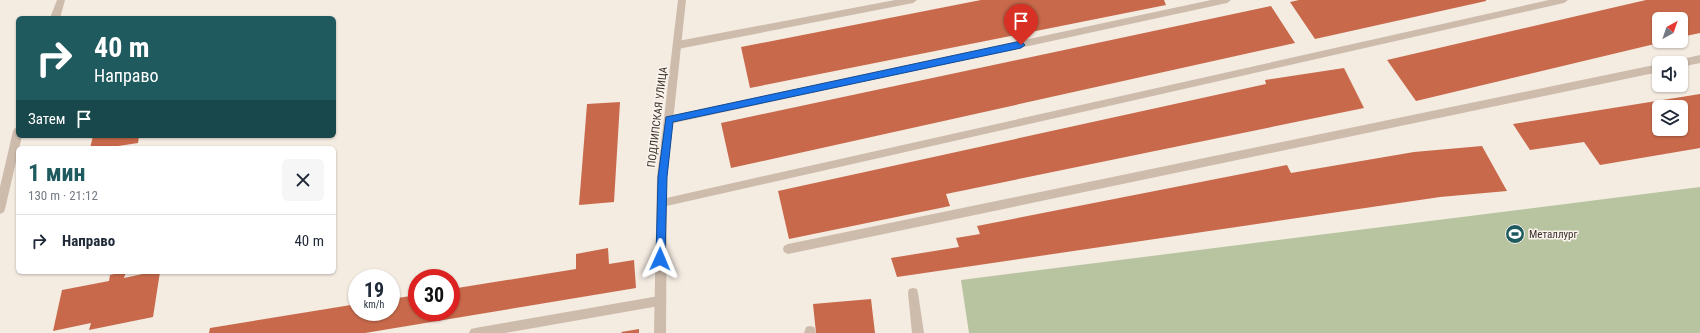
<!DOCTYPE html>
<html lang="ru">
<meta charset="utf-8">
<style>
body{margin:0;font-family:"Roboto Condensed",sans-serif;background:#f6f6f7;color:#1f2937;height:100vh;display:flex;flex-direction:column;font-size:15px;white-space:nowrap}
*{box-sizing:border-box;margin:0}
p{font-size:13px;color:#747a83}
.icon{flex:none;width:22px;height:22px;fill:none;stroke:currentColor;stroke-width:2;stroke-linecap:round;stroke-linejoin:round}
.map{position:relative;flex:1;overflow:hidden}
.drawer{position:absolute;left:16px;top:146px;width:320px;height:128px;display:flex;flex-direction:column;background:#fff;border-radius:6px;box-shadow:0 1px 3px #0004}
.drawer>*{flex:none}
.hud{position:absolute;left:16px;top:16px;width:320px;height:122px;border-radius:6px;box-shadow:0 1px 3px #0004;background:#1f5a5e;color:#fff;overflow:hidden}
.needle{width:26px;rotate:40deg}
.buttons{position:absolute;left:1652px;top:12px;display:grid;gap:8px}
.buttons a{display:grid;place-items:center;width:36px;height:36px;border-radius:6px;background:#fff;box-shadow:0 1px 3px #0004;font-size:20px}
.speed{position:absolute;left:348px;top:269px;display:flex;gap:8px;font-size:20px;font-weight:700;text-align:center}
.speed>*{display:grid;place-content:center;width:52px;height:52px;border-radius:50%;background:#fff;box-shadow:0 1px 3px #0004;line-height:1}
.speed small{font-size:10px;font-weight:400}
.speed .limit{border:6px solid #d22;background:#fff;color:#111}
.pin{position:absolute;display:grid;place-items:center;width:34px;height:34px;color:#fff;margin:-41px -17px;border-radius:50% 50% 50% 0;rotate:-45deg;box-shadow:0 0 4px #0007}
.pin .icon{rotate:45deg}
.me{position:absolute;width:44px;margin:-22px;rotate:1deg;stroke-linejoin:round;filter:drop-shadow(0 0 3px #0008)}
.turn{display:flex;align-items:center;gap:14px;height:84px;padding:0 12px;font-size:18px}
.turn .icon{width:52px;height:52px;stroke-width:2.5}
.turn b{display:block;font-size:28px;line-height:34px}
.then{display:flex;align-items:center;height:38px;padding:0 12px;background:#0003;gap:8px;font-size:15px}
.round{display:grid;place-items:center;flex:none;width:42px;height:42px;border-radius:6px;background:#f6f6f7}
.head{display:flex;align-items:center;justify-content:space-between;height:68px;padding:0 12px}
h1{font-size:24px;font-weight:700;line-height:30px;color:#1f5a5e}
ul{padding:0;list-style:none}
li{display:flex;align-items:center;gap:12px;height:52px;padding:0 12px;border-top:1px solid #e0e1e3}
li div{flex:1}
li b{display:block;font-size:15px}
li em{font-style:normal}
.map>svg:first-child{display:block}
</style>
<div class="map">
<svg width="1700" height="333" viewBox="0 0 1700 333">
<rect width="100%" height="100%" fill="#f4ebe1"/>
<!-- green -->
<path fill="#b8c4a0" d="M1700,187V333H969L961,280Z"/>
<!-- building -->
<path fill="#c8694b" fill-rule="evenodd" d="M981,0H1164L1166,5L750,88L741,47Z
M1299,0H1486V1L1315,39L1290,2Z
M1646,0H1700V33L1681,37V19H1659V41L1663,42L1416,101L1387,60Z
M1271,6L1295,43L731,168L721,123Z
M1344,68L1364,108L946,194L950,206L789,239L778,191L1266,84L1265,80Z
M1700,94V148L1600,165L1584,142L1530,150L1513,124ZM1659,107H1681V129H1659Z
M620,102L614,202L579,205L587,104Z
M93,136H139L138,143L105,148H90Z
M1482,146L1507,191L1440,197L897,277L891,258L959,247L956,238L980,234L977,226L1287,165L1291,173L1414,152Z
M608,248L609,264L634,260L636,288L365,333H209L210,328L357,304V312H391V299L417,295V312H451V289L576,269V254Z
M123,272H126L124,278L152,272H160L153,317L89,330L91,323L53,331L62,290L109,281L110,275Z
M871,299L875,333H816L813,304Z
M639,329V333H622L621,332Z"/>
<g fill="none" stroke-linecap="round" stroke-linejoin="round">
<!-- lane -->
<path fill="#cdbbac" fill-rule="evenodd" d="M895,0H917L913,3L678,49L673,45L678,41Z
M1211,0H1231L1227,3L669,124L666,123L664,120L666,117L669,116Z
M1549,0H1568L1564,3L662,207L658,206L657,203L658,200L662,199Z
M1700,55V63L1681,67V63H1676L1678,60Z
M1659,64V72L788,254L784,252L783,249L784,246L788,244Z
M913,288L917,289L918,293L924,333H912L908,293L909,289Z
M659,296L663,297L664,301L663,305L659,306L505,333H469L471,329L475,328Z
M810,326L814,327L816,333H804L806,327Z"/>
<!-- street -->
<path fill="#cdbbac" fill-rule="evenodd" d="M57,0H65L60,18H50Z
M678,0H686L667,177L666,333H654L657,177Z
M18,127V136H22L5,209L4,212L0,214V187L13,131L15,128Z"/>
</g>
<!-- route -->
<path fill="#1a73e8" stroke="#114b97" d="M1021,41L1025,45L1021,48L673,122L667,177L665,259L664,262L660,264L657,262L656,259L658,177L666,117Z"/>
<!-- icons -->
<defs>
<symbol id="stadium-disc" viewBox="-11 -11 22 22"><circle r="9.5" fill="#1f5a5e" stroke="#fbf5ee"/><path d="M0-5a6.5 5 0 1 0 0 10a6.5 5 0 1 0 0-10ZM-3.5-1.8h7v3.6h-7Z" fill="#fff"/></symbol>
</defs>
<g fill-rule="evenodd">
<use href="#stadium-disc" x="1504" y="223" width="22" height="22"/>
</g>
<g text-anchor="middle" stroke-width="3" stroke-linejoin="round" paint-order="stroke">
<!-- street labels -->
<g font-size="11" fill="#3b302b" stroke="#fbf5ee">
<text transform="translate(657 117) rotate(-83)" y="4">ПОДЛИПСКАЯ УЛИЦА</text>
</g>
<!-- poi labels -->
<g font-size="11" fill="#3b302b" stroke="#fbf5ee" text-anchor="start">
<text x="1529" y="238">Металлург</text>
</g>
</g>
</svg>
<div class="buttons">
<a><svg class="needle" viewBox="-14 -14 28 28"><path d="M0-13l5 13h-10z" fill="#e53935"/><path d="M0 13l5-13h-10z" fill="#747a83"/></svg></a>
<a><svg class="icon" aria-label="sound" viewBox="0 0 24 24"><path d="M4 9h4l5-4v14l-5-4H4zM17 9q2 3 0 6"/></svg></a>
<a><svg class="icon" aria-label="layers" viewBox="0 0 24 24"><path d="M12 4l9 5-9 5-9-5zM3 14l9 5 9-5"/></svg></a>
</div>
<div class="speed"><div>19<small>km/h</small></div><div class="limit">30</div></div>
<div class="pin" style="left:1021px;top:45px;background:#d93025"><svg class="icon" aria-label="arrive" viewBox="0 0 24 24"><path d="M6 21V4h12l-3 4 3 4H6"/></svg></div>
<svg class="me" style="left:660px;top:259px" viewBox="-20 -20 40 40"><path d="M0-17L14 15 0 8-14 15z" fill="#1a73e8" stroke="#fff" stroke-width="4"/></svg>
<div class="hud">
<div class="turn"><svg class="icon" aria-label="right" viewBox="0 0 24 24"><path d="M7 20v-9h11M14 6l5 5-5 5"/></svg><div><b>40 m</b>Направо</div></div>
<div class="then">Затем<svg class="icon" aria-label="arrive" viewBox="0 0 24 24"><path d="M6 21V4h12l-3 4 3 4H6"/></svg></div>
</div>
<section class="drawer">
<div class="head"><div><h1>1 мин</h1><p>130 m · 21:12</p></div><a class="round"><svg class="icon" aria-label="close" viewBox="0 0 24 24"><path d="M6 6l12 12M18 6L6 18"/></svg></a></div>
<ul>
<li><svg class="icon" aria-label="right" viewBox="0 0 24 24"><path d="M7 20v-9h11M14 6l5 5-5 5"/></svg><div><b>Направо</b></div><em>40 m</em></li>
</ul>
</section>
</div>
